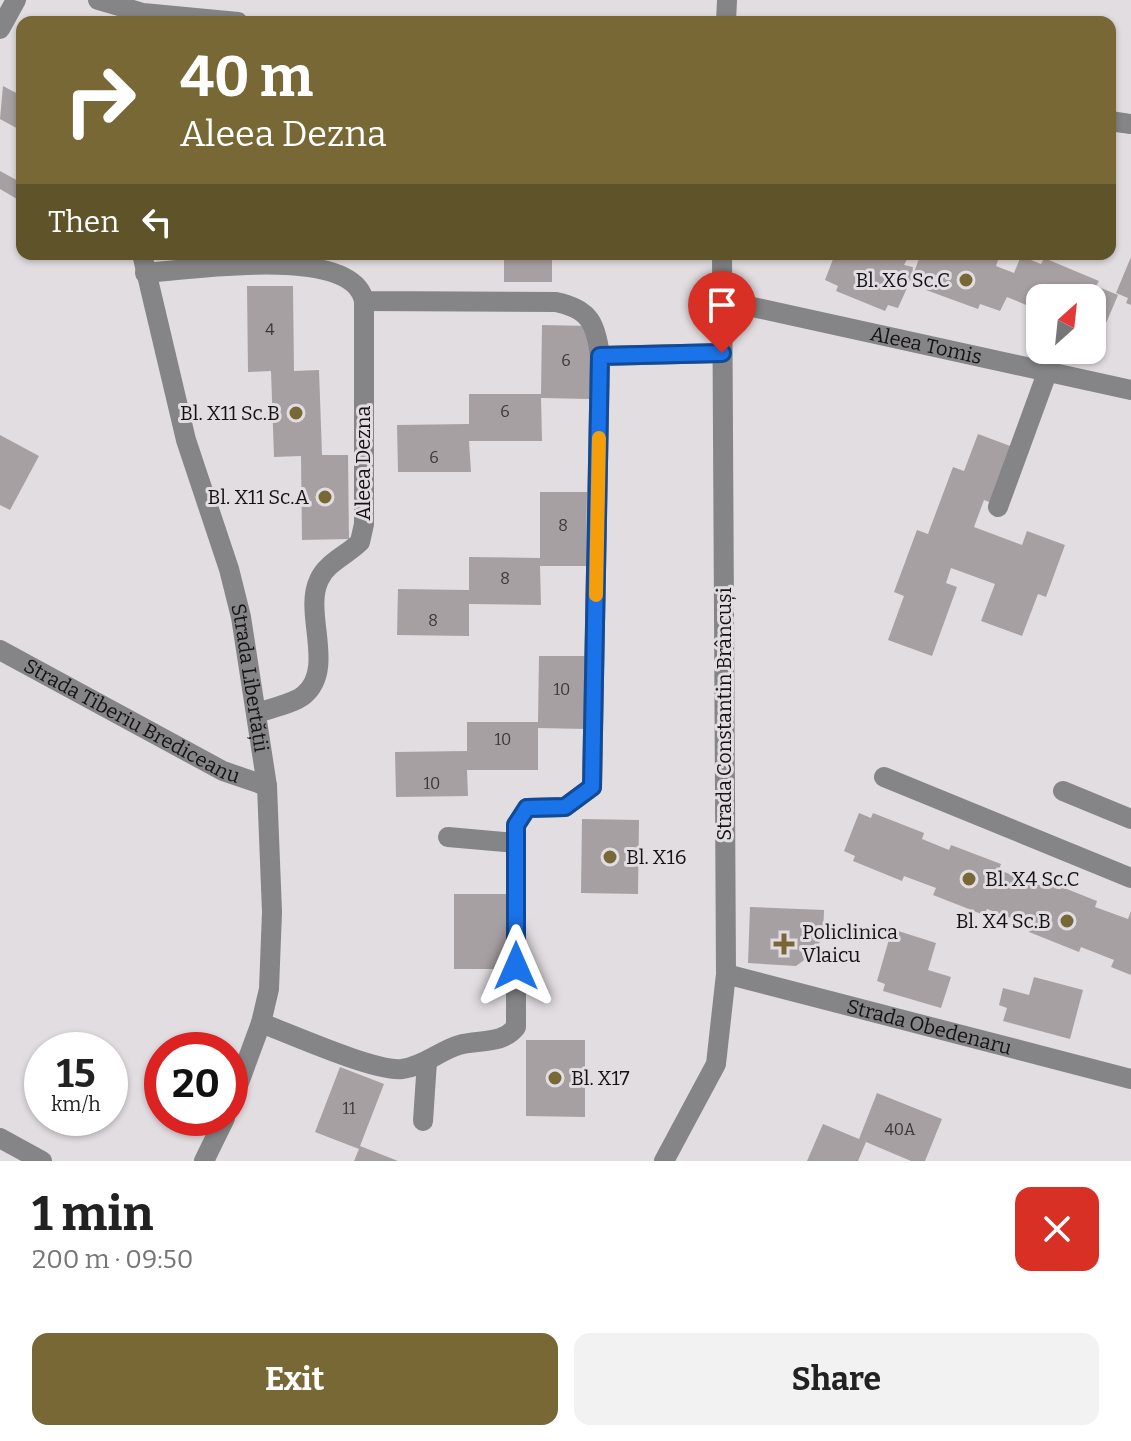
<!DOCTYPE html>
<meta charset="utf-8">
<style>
body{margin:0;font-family:Bitter,serif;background:#f2f2f2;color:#222;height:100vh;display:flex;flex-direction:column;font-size:30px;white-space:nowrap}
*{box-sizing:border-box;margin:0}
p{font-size:26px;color:#767676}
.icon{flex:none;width:44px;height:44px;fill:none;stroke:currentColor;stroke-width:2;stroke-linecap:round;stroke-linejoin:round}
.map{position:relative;height:1161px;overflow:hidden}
.details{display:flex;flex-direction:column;background:#fff;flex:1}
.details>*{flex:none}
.banner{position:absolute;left:16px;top:16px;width:1100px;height:244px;border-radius:16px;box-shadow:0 2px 6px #0004;background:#776835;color:#fff;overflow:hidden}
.needle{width:52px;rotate:27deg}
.controls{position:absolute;left:1026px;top:284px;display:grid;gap:16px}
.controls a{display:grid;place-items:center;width:80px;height:80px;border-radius:16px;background:#fff;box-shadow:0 2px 6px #0004;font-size:40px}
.speed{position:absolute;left:24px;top:1032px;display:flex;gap:16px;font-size:40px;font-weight:700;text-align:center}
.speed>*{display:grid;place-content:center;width:104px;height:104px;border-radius:50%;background:#fff;box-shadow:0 2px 6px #0004;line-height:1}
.speed small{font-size:20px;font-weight:400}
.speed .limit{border:12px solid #d22;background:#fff;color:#111}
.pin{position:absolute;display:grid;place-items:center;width:68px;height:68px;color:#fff;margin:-82px -34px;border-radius:50% 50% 50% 0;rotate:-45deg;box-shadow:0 0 8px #0007}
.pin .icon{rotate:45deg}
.me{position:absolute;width:88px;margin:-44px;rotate:0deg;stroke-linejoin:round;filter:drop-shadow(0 0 6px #0008)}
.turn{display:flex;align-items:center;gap:28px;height:168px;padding:0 32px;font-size:36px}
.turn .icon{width:104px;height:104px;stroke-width:2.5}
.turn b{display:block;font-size:56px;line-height:68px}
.then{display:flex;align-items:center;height:76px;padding:0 32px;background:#0003;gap:16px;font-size:30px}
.round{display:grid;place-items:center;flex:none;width:84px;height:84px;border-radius:16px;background:#f2f2f2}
.head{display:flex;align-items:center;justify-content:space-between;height:136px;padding:0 32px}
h1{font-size:48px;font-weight:700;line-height:60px}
.primary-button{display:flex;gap:16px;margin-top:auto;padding:16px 32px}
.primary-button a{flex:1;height:92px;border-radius:16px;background:#776835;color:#fff;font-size:32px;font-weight:700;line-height:92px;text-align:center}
.primary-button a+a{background:#f2f2f2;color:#222}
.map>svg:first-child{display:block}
</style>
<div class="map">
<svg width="1131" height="1161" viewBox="0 0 1131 1161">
<rect width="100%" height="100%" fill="#e2dde1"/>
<!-- building -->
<path fill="#a7a0a3" d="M3,86L22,96V131L0,119Z
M0,171L22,183V202L0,189Z
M504,254H552V282H504Z
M835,254H895L907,259L904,265L913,267L912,277L898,308L888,305L885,311L836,291L838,286L825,280Z
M921,254H982L998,260L996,266L1014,273L1021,256L1041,264L1044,258L1099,281L1096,286L1118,295L1101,335L1092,332V298H1040V317L1029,312L1031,307L1007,297L1000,311L980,304L978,309L926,290L928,283L912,277Z
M1131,257V305L1126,303L1128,298L1116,293Z
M247,286H293L294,371L319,370L322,455H348L349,539L302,540L301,456L274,457L271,371L248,372Z
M542,325L591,326L590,399L541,398L542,441H469L471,472H398L397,425L469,424V394H541Z
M978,434L1013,447L992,503L984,500L974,527L1022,545L1027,531L1065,545L1046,597L1038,594L1022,636L981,621L995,584L951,568L946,583L957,587L932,656L888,640L904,596L894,592L917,530L928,534L953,467L964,471Z
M0,435L39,456L10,510L0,505Z
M540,492H587L586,566H540L541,605L469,604V636L397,635L398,589L469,590V557L540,558Z
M539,656H586V729L538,728V770H467L468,796L396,797L395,752L467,751V722H538Z
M859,813L871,818L873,813L924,833L922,839L949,850L951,845L1001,864L999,870L1042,886L1044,880L1097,901L1095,907L1128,919L1131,911V975L1111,967L1114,960L1081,947L1079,952L1029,932L1032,926L987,909L984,915L933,895L936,888L904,876L902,881L853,861L855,856L844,851Z
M582,819L639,820L638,894L581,893Z
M454,894H512V969H454Z
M750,907L824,910L823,935L815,952L796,966L748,963Z
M892,929L936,943L928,970L951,977L941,1008L883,991L885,984L877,981Z
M1034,977L1083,990L1070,1039L1003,1021L1007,1008L999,1005L1003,988L1029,995Z
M526,1040H585V1117L526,1116Z
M340,1067L384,1084L360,1146L398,1161H354L359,1149L315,1132Z
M877,1093L942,1119L925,1161H911L866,1142L858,1161H807L823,1124L859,1139Z"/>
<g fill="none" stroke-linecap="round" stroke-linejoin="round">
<!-- minor -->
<g stroke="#858486" stroke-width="20">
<path d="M98,0L143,13L238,22"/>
<path d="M726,22L727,0"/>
<path d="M0,29L16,0"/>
<path d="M1110,121L1131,124"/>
<path id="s1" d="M142,254L186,440L229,569L241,617L267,786L272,912L269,989L261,1023L230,1107"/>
<path d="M145,273C189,270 353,244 364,301L556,302C590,309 596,324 600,356L722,353"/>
<path id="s2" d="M721,300L1131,390"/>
<path d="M998,507L1047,373"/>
<path id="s3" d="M0,650L223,771L267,786"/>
<path d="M257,713C271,708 293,704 304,695C336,668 303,613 319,580C326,563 347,555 360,542L364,524V301"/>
<path d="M884,777L1131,878"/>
<path d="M1063,791L1131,819"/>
<path d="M448,837L516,843"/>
<path id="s4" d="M726,974L1131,1079"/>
<path d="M261,1023C291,1034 375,1072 402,1069C424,1066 439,1051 459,1045C479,1039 502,1045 516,1027V825L527,808L565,807L592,787L600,356"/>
<path d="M423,1121L427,1061"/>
<path d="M0,1138L42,1161"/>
<path d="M204,1161L225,1118"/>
<path d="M664,1161L716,1064L726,974L722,254"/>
</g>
</g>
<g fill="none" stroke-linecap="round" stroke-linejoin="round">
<defs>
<path id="route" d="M516,966V825L527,808L565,807L592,787L600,356L722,353"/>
</defs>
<!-- route casing -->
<use href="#route" stroke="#114b97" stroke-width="20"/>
<!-- route -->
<use href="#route" stroke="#1a73e8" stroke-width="14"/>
<!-- slow -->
<path stroke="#f59e0b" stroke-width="14" d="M596,595L599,438"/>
</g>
<!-- markers -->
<g fill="#776835" stroke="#e2dde1" stroke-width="3">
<circle cx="966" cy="280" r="8"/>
<circle cx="296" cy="413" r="8"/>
<circle cx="325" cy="497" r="8"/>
<circle cx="610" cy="857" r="8"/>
<circle cx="969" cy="879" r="8"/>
<circle cx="1067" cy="921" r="8"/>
<path d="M780 932h8v8h8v8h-8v8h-8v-8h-8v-8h8z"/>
<circle cx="555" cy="1078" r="8"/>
</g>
<g text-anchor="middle" stroke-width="6" stroke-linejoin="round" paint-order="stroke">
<!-- number labels -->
<g font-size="16" fill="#393638">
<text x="270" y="335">4</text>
<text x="566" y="366">6</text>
<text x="505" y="417">6</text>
<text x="434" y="463">6</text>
<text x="563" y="531">8</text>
<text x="505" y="584">8</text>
<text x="433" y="626">8</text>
<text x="562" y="695">10</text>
<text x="503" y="745">10</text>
<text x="432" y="789">10</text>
<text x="349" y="1114">11</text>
<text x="900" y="1135">40A</text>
</g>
<!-- poi labels -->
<g font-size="20" fill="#141214" stroke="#e2dde1" text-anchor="end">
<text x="950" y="287">Bl. X6 Sc.C</text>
<text x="280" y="420">Bl. X11 Sc.B</text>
<text x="309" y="504">Bl. X11 Sc.A</text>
<text x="626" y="864" text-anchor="start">Bl. X16</text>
<text x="985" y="886" text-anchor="start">Bl. X4 Sc.C</text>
<text x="1051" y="928">Bl. X4 Sc.B</text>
<text x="802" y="939" text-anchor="start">Policlinica<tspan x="802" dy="23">Vlaicu</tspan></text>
<text x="571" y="1085" text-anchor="start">Bl. X17</text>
</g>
<!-- street labels -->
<g font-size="20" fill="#141214" stroke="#e2dde1">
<text dy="7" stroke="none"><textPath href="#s2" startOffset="210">Aleea Tomis</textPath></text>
<text transform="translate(363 463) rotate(-90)" y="7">Aleea Dezna</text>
<text dy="7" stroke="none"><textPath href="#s1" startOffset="438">Strada Libertății</textPath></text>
<text transform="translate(724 714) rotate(-90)" y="7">Strada Constantin Brâncuși</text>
<text dy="7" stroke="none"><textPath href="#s3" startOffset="150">Strada Tiberiu Brediceanu</textPath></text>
<text dy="7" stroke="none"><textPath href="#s4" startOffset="210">Strada Obedenaru</textPath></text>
</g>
</g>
</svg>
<div class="controls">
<a><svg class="needle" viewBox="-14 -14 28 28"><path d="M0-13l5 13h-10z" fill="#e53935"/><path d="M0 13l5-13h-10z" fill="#767676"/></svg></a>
</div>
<div class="speed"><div>15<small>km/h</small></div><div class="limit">20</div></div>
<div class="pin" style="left:722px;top:353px;background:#d93025"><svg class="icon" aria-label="arrive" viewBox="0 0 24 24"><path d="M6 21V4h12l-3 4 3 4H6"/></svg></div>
<svg class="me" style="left:516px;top:966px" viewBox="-20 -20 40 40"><path d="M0-17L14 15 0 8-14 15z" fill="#1a73e8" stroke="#fff" stroke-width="4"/></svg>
<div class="banner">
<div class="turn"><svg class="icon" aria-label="right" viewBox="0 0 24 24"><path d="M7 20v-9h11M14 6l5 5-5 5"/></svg><div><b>40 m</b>Aleea Dezna</div></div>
<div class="then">Then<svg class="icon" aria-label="left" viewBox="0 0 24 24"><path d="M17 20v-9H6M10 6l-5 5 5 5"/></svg></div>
</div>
</div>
<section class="details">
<div class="head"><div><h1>1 min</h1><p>200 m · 09:50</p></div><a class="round" style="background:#d93025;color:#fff"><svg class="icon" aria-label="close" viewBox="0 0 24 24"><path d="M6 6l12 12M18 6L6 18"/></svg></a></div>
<div class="primary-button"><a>Exit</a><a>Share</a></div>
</section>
